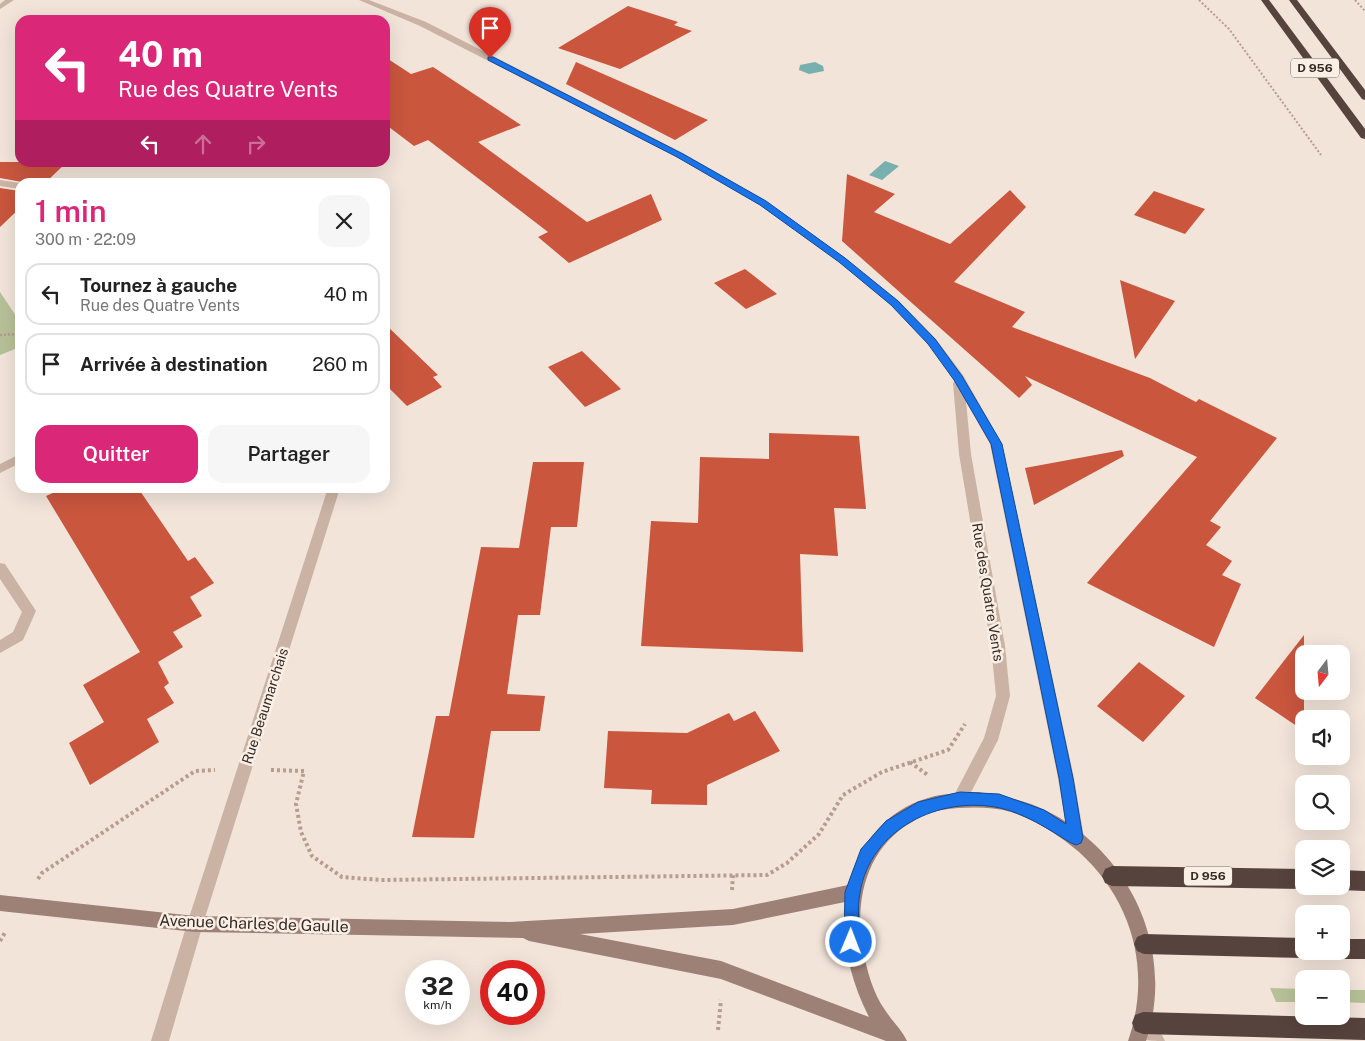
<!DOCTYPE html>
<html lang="fr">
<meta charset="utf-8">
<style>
body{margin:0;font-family:"Public Sans",sans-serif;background:#f6f6f6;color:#222;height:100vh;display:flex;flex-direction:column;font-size:19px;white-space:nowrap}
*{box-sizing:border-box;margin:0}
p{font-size:16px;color:#767676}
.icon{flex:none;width:28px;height:28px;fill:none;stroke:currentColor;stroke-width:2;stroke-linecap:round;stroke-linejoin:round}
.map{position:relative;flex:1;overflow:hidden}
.details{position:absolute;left:15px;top:178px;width:375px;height:315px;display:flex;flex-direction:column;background:#fff;border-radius:15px;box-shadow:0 5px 20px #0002}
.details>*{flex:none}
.guide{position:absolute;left:15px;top:15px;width:375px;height:152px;border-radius:15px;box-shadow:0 5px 20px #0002;background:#db2777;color:#fff;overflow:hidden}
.needle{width:32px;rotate:196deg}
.fabs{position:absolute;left:1295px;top:645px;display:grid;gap:10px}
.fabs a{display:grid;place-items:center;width:55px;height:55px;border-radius:10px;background:#fff;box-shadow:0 5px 20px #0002;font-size:25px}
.speed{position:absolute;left:405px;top:960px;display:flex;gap:10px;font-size:25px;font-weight:700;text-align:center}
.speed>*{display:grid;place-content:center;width:65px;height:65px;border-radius:50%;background:#fff;box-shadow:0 5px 20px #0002;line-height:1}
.speed small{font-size:12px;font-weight:400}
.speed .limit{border:8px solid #d22;background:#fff;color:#111}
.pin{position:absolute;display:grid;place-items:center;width:42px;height:42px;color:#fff;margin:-51px -21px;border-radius:50% 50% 50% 0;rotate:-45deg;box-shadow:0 0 5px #0007}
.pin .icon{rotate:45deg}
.me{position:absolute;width:55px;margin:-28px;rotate:1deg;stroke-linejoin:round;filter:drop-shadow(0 0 4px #0008)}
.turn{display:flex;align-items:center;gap:18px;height:105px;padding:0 20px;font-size:22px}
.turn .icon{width:65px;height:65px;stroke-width:2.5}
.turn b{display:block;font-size:35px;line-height:42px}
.lanes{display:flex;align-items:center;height:48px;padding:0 20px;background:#0003;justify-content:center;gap:25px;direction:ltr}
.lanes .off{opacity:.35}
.round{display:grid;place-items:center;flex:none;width:52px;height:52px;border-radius:15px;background:#f6f6f6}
.headline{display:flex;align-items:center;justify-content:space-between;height:85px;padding:0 20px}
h1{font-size:30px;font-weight:600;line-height:38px;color:#db2777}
.button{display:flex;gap:10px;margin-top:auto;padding:10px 20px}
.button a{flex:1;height:58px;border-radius:15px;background:#db2777;color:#fff;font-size:20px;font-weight:600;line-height:58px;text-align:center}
.button a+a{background:#f6f6f6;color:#222}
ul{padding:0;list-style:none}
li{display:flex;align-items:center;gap:15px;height:62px;margin:0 10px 8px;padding:0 10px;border:2px solid #e0e0e0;border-radius:15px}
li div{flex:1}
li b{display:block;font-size:19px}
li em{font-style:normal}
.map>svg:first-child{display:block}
</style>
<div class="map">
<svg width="1365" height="1041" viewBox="0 0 1365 1041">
<rect width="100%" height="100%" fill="#f2e4d9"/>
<!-- green -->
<path fill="#b7c198" d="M0,292L20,322V347L0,355Z
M1270,988L1304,989V1002H1276Z
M1341,990H1365V1003L1341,1002Z"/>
<!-- water -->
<path fill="#77b0ae" d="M815,62L823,66L824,71L809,74L799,70L800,65Z
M885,161L899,166L882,180L869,175Z"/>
<!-- building -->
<path fill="#ca563e" d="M628,6L678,22L674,25L692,31L620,69L558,48Z
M385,57L411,74L433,67L521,125L478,142L587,222L651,194L662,220L569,263L538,237L548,232L428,140L414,146L385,124Z
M576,62L708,120L675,140L566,84Z
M0,162H67L46,182H22L0,178Z
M847,174L895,194L874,212L950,244L1010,190L1026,207L954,282L1025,312L1012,327L1150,378L1196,402L1199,399L1277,438L1210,521L1221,527L1206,545L1232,561L1222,575L1241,584L1214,647L1087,583L1197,457L1025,376L1032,385L1019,398L842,241Z
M0,188L20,191V208L0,227Z
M1154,191L1205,209L1185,234L1134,215Z
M745,269L777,294L746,309L714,283Z
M1120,280L1175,301L1135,359Z
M385,324L438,375L433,377L442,387L407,406L385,384Z
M582,351L621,389L585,407L548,367Z
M769,433L859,436L866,509L834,508L838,556L800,554L803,652L641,646L651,521L698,523L700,457L769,459Z
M1122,450L1124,456L1034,505L1025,468Z
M533,462H584L577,527H551L540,615H518L507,694L545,696L540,731H491L474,838L412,837L436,716H449L481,547L519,548Z
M64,488H138L188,561L195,557L214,583L190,597L202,616L173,632L183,647L158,662L169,683L164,687L174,703L147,719L159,742L90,785L69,743L104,722L83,685L140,652L46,496Z
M1304,635V731L1255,698Z
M1139,662L1185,696L1143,742L1097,706Z
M755,711L780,751L707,785V805L651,804L652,790L604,788L608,731L687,733L729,713L734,721Z"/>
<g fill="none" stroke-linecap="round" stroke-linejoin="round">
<!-- path-far2 -->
<path stroke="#b69d8f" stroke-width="2" stroke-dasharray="2 2" stroke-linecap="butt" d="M1199,0L1229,29L1321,155
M1355,0L1365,11"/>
<!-- path-far1 -->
<path stroke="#b69d8f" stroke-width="2.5" stroke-dasharray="2 2" stroke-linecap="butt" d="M0,335L20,334"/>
<!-- path -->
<path stroke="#b69d8f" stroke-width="4" stroke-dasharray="3 3" stroke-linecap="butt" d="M910,762L929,776
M271,770L304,771L296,804L301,832L312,856L342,877L381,880L767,875L787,863L819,834L843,795L882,772L948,750L965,724
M38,879L42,873L195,771L215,770
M732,890L733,875
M0,941L6,931
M718,1030L721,1000"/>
<!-- lane -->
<path fill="#cab3a4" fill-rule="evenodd" d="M1140,1023L1162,1035L1165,1041C1152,1041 1137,1041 1131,1032L1134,1026Z"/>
<!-- street -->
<path fill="#cab3a4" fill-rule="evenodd" d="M5,0H14L0,9V4Z
M359,0H369L426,22L683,153L766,201L845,258L899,301L936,339L963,375L1002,444L1074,778L1084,838L1082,844L1076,846L1070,844L1068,838L1058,778L990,444L966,401L971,454L1005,646L1010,696L998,740L965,804L960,806L955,804L952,799L984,738L996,696L991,646L959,454L953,383L955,381L928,343L891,305L839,262L760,205L677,157L420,26Z
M0,180L20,183V189L0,186Z
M20,454V463L0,473V464Z
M328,488H340L203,924L169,1041H151L187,924Z
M0,563L5,564L36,611L23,640L0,653V640L13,632L22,612L0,579Z"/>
<!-- secondary -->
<path fill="#9e8176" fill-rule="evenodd" d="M978,792C1002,796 1025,800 1047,811C1131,853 1176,951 1146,1041H1128C1152,972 1133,901 1079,852C1059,835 1036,820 1011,812C994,807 976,807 958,808C948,809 938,810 928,812C922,814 917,819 912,822C866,848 854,901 863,950C867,971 873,993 885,1010C892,1021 902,1030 907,1041H886L721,979L529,941L523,938L195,932L0,911V895L195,916L510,922L733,909L848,885C859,844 886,810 928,798C944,793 961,793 978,792ZM845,902C842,943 850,980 869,1017L721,961L580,934L733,925Z"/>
<!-- highway -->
<path fill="#57433d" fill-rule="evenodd" d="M1261,0H1269L1365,129V139L1361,138Z
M1289,0H1297L1365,90V100L1362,99Z
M1112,866L1304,869V886H1310L1304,889L1112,886L1105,883L1102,876L1105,869Z
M1341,870L1365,871V891L1341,890L1334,887L1341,886Z
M1144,934L1304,938V951H1313L1311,955L1304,958L1144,954L1137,951L1134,944L1137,937Z
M1341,939H1365V959H1341L1334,956L1332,951H1341Z
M1143,1012L1365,1018V1040L1143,1034L1135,1031L1132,1023L1135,1015Z"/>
</g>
<!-- route -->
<path fill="#1a73e8" stroke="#114b97" d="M488,57H493L683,154L766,201L845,258L898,301L935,339L962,376L1002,444L1073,778L1083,838L1081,843L1076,845L1071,843C1048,829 1026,814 1000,808C940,795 870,829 860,893C857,908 859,926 859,942L857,947L851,950L846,947L844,942L845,892L861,849L886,821L918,802L960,792L999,794L1044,810L1066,824L1059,778L991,444L954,380L928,344L891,305L839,262L760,205L677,157L488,60Z"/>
<g text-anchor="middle" stroke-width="5" stroke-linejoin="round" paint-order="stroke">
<!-- shield labels -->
<g fill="#faefe5" stroke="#71655f" stroke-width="1">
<rect x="1291" y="58.5" width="48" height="19" rx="4"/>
<rect x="1184" y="866.5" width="48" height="19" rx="4"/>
</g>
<g font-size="12" font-weight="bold" fill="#362a26">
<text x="1315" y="72">D 956</text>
<text x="1208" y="880">D 956</text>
</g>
<!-- street labels -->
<g font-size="14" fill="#362a26" stroke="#faefe5">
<text transform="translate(988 592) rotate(81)" y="5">Rue des Quatre Vents</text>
<text transform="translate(265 706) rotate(-72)" y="5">Rue Beaumarchais</text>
</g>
<!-- near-street labels -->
<g font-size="16" fill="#362a26" stroke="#faefe5">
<text transform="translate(254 923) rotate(2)" y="6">Avenue Charles de Gaulle</text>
</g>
</g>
</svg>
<div class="fabs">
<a><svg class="needle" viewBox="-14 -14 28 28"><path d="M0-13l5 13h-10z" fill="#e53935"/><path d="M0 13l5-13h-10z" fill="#767676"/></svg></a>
<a><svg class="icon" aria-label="sound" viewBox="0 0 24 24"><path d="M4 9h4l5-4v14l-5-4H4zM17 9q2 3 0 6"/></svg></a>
<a><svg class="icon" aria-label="search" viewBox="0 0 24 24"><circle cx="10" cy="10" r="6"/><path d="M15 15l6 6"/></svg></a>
<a><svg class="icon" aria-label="layers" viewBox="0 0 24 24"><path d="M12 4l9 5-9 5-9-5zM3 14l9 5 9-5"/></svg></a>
<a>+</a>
<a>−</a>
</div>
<div class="speed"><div>32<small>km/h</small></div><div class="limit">40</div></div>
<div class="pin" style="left:490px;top:58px;background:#d93025"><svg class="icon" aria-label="arrive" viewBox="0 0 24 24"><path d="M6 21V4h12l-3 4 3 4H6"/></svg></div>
<svg class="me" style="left:851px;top:942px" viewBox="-20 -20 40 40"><circle r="17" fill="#1a73e8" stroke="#fff" stroke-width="3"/><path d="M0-11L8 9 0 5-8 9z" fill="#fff"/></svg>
<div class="guide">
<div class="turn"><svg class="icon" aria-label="left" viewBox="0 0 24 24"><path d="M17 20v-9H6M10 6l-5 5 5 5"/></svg><div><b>40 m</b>Rue des Quatre Vents</div></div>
<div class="lanes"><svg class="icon" aria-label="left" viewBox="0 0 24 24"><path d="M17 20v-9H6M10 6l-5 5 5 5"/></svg><svg class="icon off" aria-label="ahead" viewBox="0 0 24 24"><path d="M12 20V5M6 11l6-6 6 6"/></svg><svg class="icon off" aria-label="right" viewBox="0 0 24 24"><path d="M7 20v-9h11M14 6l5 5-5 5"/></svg></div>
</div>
<section class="details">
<div class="headline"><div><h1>1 min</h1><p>300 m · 22:09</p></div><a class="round"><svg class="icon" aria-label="close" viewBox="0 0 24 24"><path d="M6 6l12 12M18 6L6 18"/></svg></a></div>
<ul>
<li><svg class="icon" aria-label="left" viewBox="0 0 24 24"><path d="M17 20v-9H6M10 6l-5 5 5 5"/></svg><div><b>Tournez à gauche</b><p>Rue des Quatre Vents</p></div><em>40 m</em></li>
<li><svg class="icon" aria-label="arrive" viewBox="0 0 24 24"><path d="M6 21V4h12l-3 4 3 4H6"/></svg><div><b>Arrivée à destination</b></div><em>260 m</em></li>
</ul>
<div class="button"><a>Quitter</a><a>Partager</a></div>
</section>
</div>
